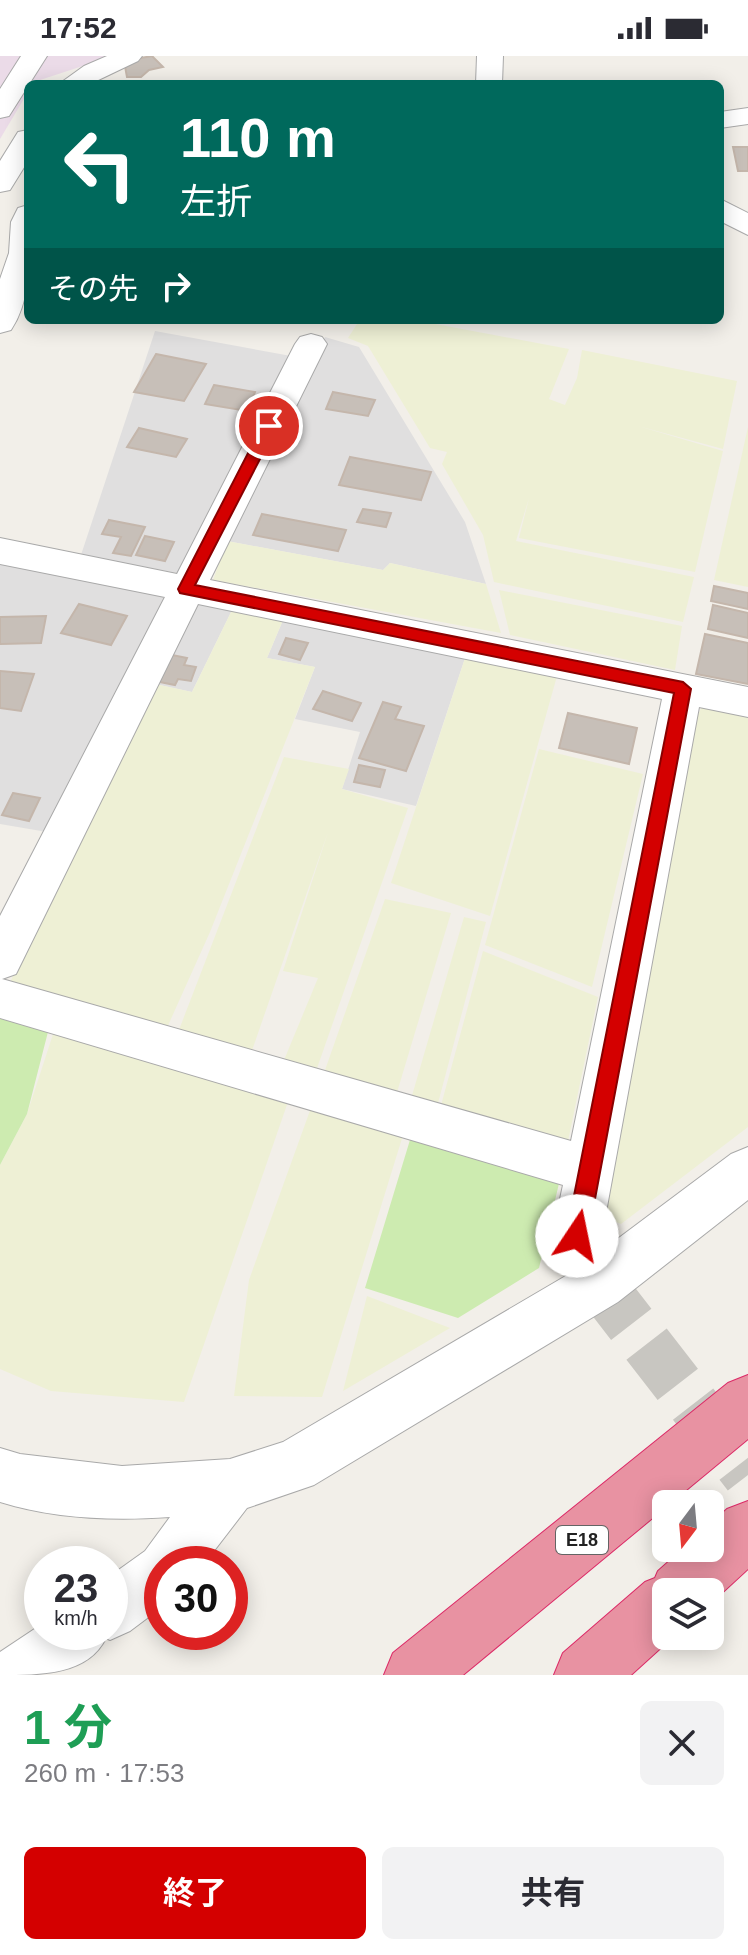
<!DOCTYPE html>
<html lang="ja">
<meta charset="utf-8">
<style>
body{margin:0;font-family:Arial,"Noto Sans JP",sans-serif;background:#f2f2f3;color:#2b2b33;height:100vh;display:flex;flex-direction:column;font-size:30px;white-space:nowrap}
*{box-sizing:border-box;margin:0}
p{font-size:26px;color:#7c7c81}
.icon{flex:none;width:44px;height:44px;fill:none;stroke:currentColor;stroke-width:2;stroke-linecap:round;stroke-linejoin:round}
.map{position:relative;height:1619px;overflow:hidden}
.details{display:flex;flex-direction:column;background:#fff;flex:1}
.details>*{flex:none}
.hud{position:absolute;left:24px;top:24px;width:700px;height:244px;border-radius:12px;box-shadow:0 4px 20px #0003;background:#00695c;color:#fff;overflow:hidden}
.needle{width:52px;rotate:196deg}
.tools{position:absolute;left:652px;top:1434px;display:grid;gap:16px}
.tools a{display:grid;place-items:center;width:72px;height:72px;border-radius:12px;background:#fff;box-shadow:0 4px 20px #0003;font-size:40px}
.speed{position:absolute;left:24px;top:1490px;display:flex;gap:16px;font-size:40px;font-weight:700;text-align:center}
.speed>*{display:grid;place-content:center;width:104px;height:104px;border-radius:50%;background:#fff;box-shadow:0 4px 20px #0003;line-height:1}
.speed small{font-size:20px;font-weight:400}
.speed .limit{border:12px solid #d22;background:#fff;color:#111}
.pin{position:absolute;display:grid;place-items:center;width:68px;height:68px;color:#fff;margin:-34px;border:4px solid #fff;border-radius:50%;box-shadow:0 2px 8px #0007}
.me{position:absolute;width:88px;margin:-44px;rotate:11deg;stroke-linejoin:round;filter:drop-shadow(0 0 6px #0008)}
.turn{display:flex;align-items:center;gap:28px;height:168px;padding:0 24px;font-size:36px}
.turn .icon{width:104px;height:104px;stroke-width:2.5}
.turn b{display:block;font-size:56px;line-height:68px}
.then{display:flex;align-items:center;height:76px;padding:0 24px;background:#0003;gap:16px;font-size:30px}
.round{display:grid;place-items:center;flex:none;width:84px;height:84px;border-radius:12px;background:#f2f2f3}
.head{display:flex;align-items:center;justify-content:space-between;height:136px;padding:0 24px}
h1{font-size:48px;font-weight:700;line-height:60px;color:#1e9e55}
.action{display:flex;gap:16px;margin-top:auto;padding:16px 24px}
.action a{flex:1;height:92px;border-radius:12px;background:#d40000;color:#fff;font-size:32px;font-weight:700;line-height:92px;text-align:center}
.action a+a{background:#f2f2f3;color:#2b2b33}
.status{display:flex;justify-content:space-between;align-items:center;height:56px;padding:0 40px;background:#fff;direction:ltr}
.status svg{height:22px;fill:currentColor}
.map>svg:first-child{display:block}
</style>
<div class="status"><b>17:52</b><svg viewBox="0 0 49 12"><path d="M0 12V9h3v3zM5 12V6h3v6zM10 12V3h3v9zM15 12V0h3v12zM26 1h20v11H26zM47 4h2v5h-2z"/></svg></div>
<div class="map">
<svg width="748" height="1619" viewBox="0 0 748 1619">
<rect width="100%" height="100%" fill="#f2efe9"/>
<!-- residential -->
<path fill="#e0dfdf" d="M155,275L291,300L182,518L81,499Z
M325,281L359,291L465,466L486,528L390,507L383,514L227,485Z
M0,507L170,538L47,776L0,768Z
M188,545L232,554L192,636L146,626Z
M283,564L466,599L416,750L342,733L360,676L295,663L315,611L267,602Z"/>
<!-- industrial -->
<path fill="#ebdbe8" d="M0,0H113L28,28V36L0,83Z"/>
<!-- farmland -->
<path fill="#eef0d5" d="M381,264H414L569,293L549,343L565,349L577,322L582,294L737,325L723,393L638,370L723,395L695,516L519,482L529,442L516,485L694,521L683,566L494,526L483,479L442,408L447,396L430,392L368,290L348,282L357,268Z
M748,371V531L714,524Z
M227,485L383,514L390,507L486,528L501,577L213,524Z
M499,534L682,570L675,614L510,579Z
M232,554L283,564L267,602L315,611L210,876L166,974L8,931L146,626L192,636Z
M466,599L557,620L490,860L391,827Z
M703,648L748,659V1071L621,1168L601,1160L698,659Z
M539,693L643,718L592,931L485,889Z
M284,701L349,713L342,733L408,752L315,1018L282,1009L318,922L283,915L328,776L249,1003L177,979Z
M385,843L451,857L395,1043L324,1017Z
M464,861L486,866L437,1051L411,1043Z
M483,895L598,941L567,1090L440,1053Z
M56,969L290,1040L184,1346L51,1335L0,1313V1109L27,1058Z
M312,1049L404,1076L322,1341L234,1340L249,1224Z
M367,1240L450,1272L343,1335Z"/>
<!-- grass -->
<path fill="#cdebb0" d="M0,954L50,968L27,1058L0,1109Z
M413,1074L561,1119L539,1212L458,1262L365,1232Z"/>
<!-- building -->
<path fill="#c7bfb8" stroke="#c4b6ab" stroke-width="2" d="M152,0L163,11L149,14L141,21H127L124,5Z
M733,91H748V115H738Z
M156,298L206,308L184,345L134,336Z
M214,329L255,336L247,355L205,348Z
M333,336L375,344L368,360L326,353Z
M139,372L187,383L176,401L127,391Z
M350,401L431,416L421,444L339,429Z
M363,453L391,457L386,471L357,466Z
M262,458L346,474L338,495L253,479Z
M109,464L145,471L131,500L113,497L121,481L102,478Z
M145,480L174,486L165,505L136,499Z
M714,530L748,537V553L711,545Z
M79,548L127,560L111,589L61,577Z
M713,549L748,557V582L708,573Z
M46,560L41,587L0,588V561Z
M705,578L748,587V628L696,618Z
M286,582L308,587L300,604L279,598Z
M167,598L187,602L184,609L196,611L191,625L178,623L175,629L155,625Z
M0,615L34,618L21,655L0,652Z
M323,635L361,647L352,665L313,653Z
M383,646L401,651L395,663L424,670L406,715L359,702Z
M568,657L637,672L629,708L559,692Z
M359,709L385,714L380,731L354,726Z
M13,737L40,742L29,765L2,759Z"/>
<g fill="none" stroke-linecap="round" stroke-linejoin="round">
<!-- minor-tunnel -->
<path stroke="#c8c6c1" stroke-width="51" stroke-dasharray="51 25" stroke-linecap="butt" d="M600,1228L748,1419"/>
<defs>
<path id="minor" d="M21,0H47L9,60L0,62V33Z
M107,0H142L138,5L90,28H59L84,10Z
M477,0H503L502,28H476Z
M748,52V68L720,72V56Z
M28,74V105L10,134L0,136V105L18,76Z
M720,143L748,157V179L720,165Z
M28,149C28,190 35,238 11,274L0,277V223L9,197L11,166L18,152Z
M311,278L322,281L327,288L210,524L748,631V661L699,651L602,1178L608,1190L731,1098L748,1091V1144L618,1246L314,1429L247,1452L204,1508H162V1551L130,1575L110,1584L106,1582C88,1619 41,1619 0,1619V1596L42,1568V1576H110V1520L145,1495L170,1461C114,1465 54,1463 0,1446V1392L20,1398L122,1410L230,1403L283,1386L569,1218L552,1180L563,1129L0,962V860L165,541L0,508V482L177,518L295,288L300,281ZM198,548L662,643L571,1085L2,923L16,918Z"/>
<path id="highway" d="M748,1319V1383L463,1619H384L393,1597L728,1327Z
M748,1445V1513L710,1548V1536H666V1580H674L631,1619H554L563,1597L645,1526L655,1522L658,1515L684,1492H710V1469L727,1453Z"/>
</defs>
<!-- minor casing -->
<use href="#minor" stroke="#a9a9a9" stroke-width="2"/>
<!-- highway casing -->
<use href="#highway" stroke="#dc2a67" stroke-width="2"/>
<!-- minor -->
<use href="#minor" fill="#fff" fill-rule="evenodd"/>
<!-- highway -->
<use href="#highway" fill="#e892a2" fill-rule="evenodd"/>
</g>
<!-- route -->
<path fill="#d40000" stroke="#8a0000" stroke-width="2" d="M269,365L277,370L195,529L683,626L691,633L588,1180L585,1187L577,1190L569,1187L566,1180L674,637L180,537L178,533L262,370Z"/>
<g text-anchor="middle" stroke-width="8" stroke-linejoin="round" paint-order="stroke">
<!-- shield labels -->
<rect fill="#fff" stroke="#646464" stroke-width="2" x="556" y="1470" width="52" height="28" rx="6"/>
<g font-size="18" font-weight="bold" fill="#222">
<text x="582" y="1490">E18</text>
</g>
</g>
</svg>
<div class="tools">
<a><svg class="needle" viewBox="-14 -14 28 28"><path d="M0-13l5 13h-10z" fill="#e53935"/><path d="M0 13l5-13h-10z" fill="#7c7c81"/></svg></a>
<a><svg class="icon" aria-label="layers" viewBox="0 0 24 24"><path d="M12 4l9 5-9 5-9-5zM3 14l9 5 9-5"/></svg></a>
</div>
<div class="speed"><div>23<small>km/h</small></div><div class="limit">30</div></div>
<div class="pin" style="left:269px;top:370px;background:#d93025"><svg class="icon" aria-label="arrive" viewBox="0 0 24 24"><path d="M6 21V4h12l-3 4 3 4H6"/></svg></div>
<svg class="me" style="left:577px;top:1180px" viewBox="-20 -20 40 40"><circle r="19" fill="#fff"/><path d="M0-13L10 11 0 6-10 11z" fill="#d40000"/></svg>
<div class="hud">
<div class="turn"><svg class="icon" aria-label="left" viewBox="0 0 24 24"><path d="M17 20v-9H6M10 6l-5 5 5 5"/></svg><div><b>110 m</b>左折</div></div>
<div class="then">その先<svg class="icon" aria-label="right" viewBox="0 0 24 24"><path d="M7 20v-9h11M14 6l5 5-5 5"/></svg></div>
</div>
</div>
<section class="details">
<div class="head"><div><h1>1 分</h1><p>260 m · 17:53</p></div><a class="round"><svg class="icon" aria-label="close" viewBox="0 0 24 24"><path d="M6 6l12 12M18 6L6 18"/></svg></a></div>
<div class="action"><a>終了</a><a>共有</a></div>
</section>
